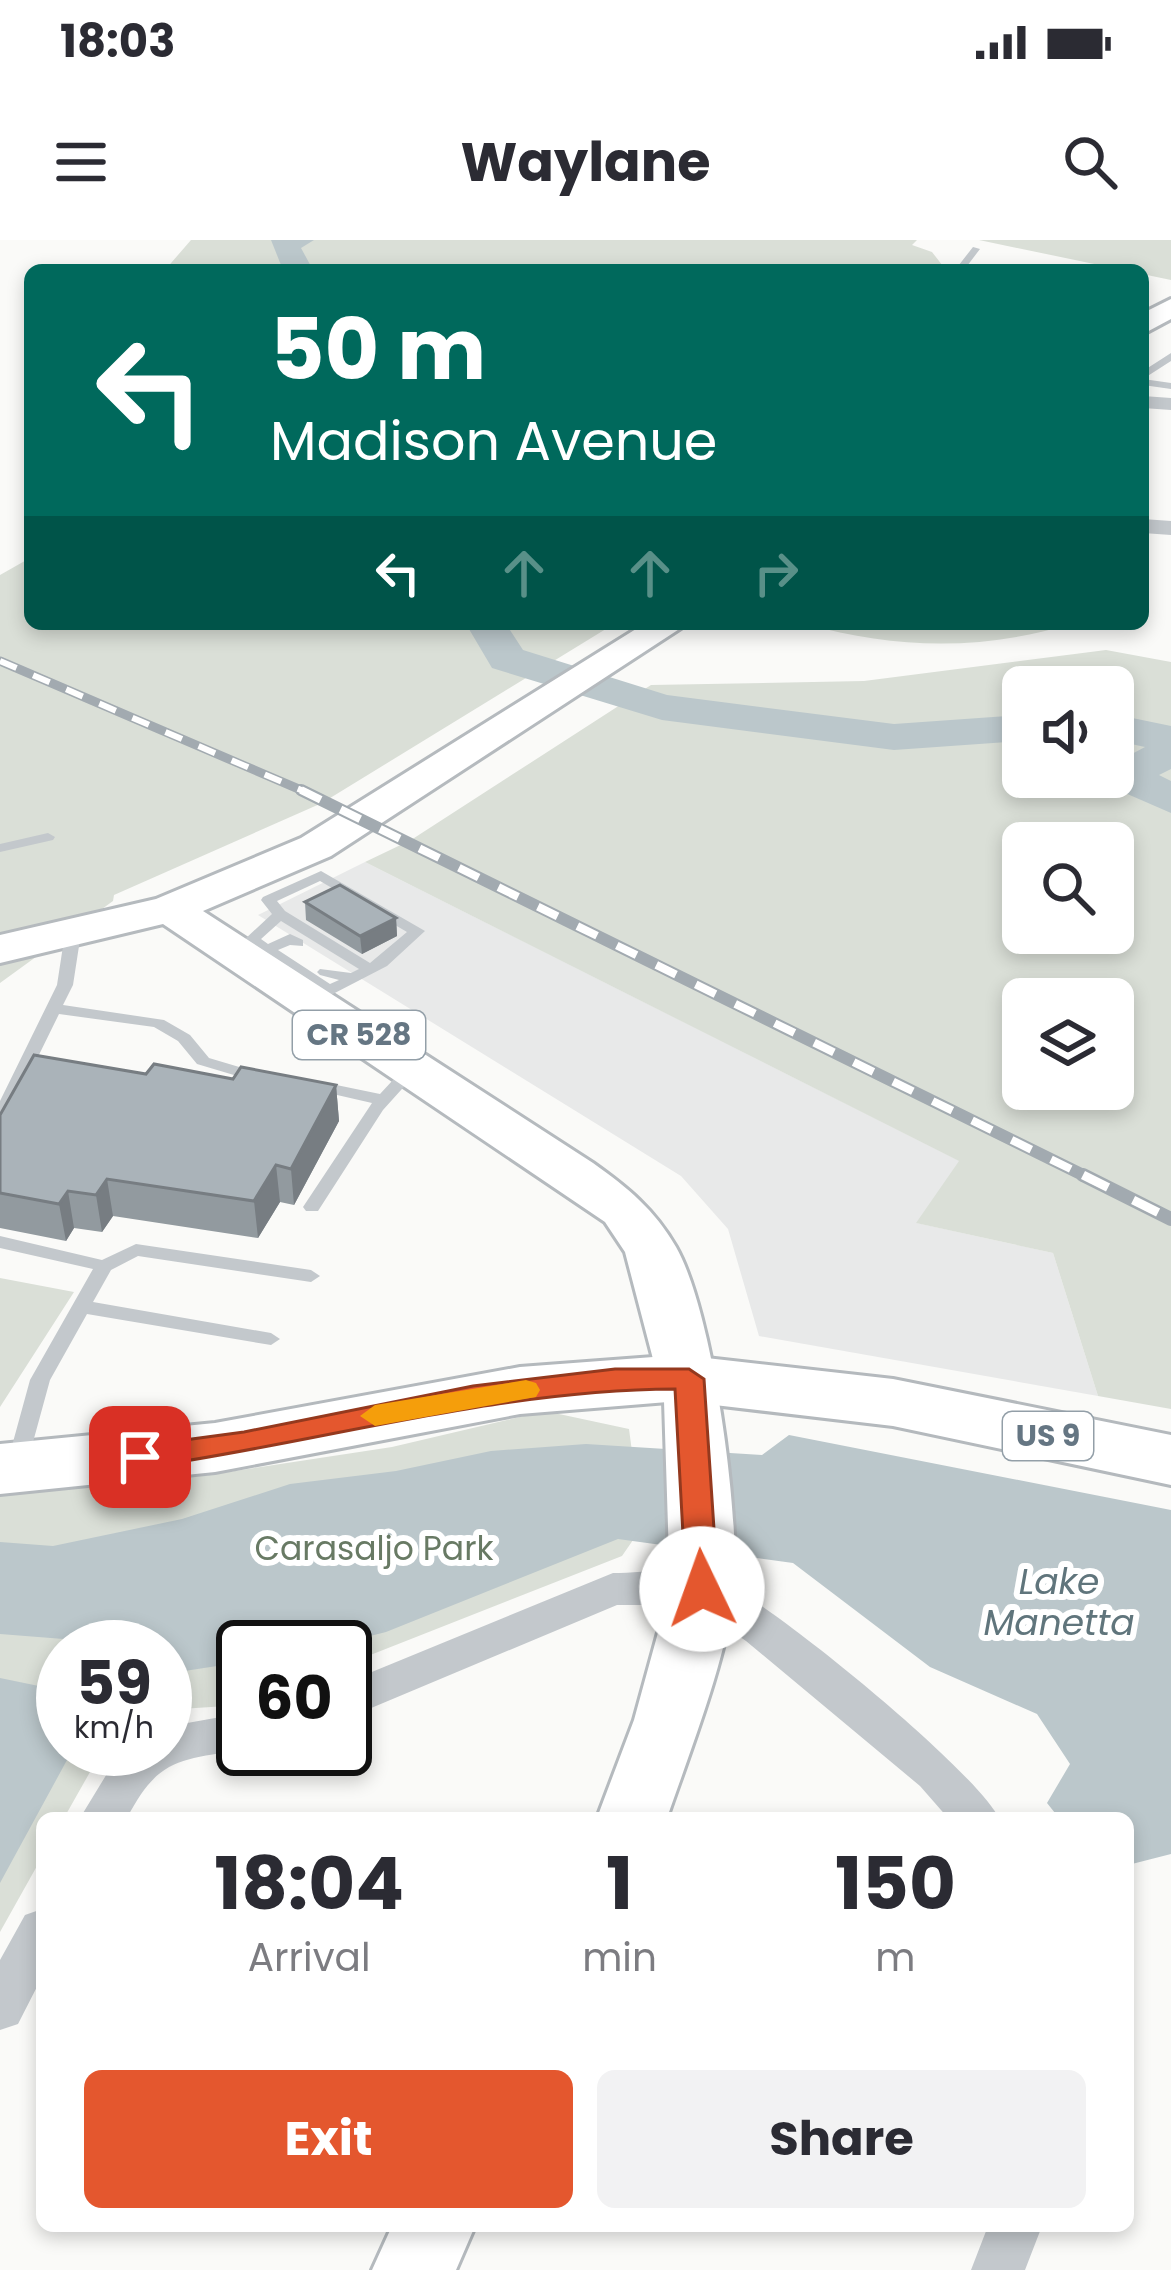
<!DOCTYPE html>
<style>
body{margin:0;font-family:Poppins,sans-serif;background:#f2f2f3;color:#2b2b33;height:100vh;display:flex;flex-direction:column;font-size:45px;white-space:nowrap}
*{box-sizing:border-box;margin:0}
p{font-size:39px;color:#7c7c81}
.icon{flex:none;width:66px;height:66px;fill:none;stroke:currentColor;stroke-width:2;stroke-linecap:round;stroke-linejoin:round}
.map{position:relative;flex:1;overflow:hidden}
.drawer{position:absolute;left:36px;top:1572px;width:1098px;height:420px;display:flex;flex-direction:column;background:#fff;border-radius:18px;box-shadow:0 6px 18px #0003}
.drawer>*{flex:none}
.guide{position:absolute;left:24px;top:24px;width:1125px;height:366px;border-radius:18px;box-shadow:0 6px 18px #0003;background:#00695c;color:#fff;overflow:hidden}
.controls{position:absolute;left:1002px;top:426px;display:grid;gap:24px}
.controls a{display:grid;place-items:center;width:132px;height:132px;border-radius:18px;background:#fff;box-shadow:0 6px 18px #0003;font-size:60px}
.speed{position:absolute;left:36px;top:1380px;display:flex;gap:24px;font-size:60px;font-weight:700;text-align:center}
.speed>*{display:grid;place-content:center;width:156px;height:156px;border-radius:50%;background:#fff;box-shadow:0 6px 18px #0003;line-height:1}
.speed small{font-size:30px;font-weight:400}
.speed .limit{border:6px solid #111;border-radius:18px;background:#fff;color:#111}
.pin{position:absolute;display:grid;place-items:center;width:102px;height:102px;color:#fff;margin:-51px;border-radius:24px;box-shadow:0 6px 18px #0006}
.me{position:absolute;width:132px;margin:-66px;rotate:357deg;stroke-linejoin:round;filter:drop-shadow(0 0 9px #0008)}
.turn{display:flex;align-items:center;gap:42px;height:252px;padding:0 48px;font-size:54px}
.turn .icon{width:156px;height:156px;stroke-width:2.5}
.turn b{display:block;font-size:84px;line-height:102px}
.lanes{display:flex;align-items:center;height:114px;padding:0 48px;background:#0003;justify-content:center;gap:60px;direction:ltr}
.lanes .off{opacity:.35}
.eta{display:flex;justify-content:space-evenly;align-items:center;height:204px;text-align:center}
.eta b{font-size:72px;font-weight:700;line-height:84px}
.cta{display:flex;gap:24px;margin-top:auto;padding:24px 48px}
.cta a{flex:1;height:138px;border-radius:18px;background:#e4572e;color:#fff;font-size:48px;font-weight:700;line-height:138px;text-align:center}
.cta a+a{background:#f2f2f3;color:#2b2b33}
.status{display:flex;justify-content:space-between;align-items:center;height:84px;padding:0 60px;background:#fff;direction:ltr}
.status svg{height:33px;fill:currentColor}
header{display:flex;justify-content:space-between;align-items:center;height:156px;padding:0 48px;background:#fff;font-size:54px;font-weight:700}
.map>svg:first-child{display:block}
</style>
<div class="status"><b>18:03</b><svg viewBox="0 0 49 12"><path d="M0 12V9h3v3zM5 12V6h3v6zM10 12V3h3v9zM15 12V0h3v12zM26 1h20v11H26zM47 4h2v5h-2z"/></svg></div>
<header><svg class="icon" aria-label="menu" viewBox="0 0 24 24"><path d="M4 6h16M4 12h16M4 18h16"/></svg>Waylane<svg class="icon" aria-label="search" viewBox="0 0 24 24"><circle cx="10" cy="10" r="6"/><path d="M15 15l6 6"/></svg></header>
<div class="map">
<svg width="1171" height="2030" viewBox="0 0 1171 2030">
<rect width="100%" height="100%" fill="#fafaf8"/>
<!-- built -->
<path fill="#e8e9e9" d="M365,622L960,921L917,983L1053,1013L1098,1156L759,1096L728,989L681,936L258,675Z"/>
<!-- green -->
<path fill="#dadfd7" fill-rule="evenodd" d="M191,0H917L912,5L932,12L946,30H165Z
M979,0H1171V40Z
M30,318V384H614L322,563L114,655L113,661L0,743V335Z
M806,384H1070C982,411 895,409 806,384Z
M1106,410L1171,422V1169L1098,1156L1053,1013L916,983L959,921L365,622L411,600L651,445L864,441ZM1113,447V537H1023V447ZM1113,603V693H1023V603ZM1113,759V849H1023V759Z
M0,1038L74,1052L0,1167Z
M545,1171L629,1189L642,1287L622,1316L345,1425V1407H243L242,1465L165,1470V1407H63V1509H103L64,1578H42V1617L0,1692V1247L202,1236L392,1207Z"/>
<!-- water -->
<path fill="#bbc7cb" d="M789,1195L1171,1270V1614L1128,1625V1578H1059L1047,1563L1070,1524L1037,1474L930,1427L793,1323L618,1299L386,1392L326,1407H243V1422L165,1434L170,1417L165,1407L0,1394V1302L53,1306L182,1279L290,1244L396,1231L491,1211L586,1204L762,1215Z
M0,1438L63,1451V1509H73L0,1643Z"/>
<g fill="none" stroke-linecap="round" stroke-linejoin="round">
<!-- river -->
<path fill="#bbc7cb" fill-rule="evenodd" d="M271,0H314L301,8L313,30H283Z
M466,384H506L523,410L667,455L894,484L1023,475V501L894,510L662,480L492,428Z
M1113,474L1171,486V529L1159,535L1171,541V573L1109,546L1103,537H1113V524L1145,507L1113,500Z"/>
<defs>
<path id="primary" d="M1171,59V79L1143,94V73Z
M644,384H687L331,616L203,671L593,923C628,948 654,969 676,1007C713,1072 740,1273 734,1349C728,1415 689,1514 667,1578H597L634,1480L670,1349L664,1161L625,1012L605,982L163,684L0,723V695L156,659L301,598Z
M392,1986H475L456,2030H372Z"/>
<path id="highway" d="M680,1115L893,1139L1171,1195V1245L893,1186L680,1161L520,1174L215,1232L0,1254V1204L215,1183L520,1127Z"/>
</defs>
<!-- primary casing -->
<use href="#primary" stroke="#b5babe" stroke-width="6"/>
<!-- highway casing -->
<use href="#highway" stroke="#b4b9bd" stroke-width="6"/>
<!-- lane -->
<path fill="#c3c8cc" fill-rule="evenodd" d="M973,7L980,9L964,30H955Z
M1171,113V121L1143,139V131Z
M1143,139L1171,143V149L1143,145Z
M48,593L55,597L53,600L0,612V604Z
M321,631L425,691L387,726L329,756L244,700L272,674L261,660L263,657ZM320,641L407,692L370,723L285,671L277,661ZM281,681L359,729L351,733L320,729L317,732L320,735L339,740L330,744L278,710L290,705L303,706V700L290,694L268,704L261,699Z
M73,688L81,693L73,745L63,765L164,780L190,795L209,818L266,835L268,838L266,841H254L197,824L178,801L154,787L59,774L8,878L0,883V861L57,745L65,693Z
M411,825L419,830L383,870L318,971H306L303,967L372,863L311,849L309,846L311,843L317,841L380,854L405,827Z
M0,996L102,1020L136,1004L311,1030L320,1036L311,1042L138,1016L111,1030L93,1062L271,1093L280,1099L271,1105L87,1074L50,1140L27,1224L24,1229H10L7,1224L30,1140L93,1029L0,1008Z"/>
<!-- street -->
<path fill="#c3c8cc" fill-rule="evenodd" d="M1143,156L1171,158V170L1143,168Z
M1143,279L1171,281V295L1143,293Z
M613,1333C643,1333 686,1325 713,1337C766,1358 975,1530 999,1578H948L920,1546L746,1401L694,1365H617L345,1479V1443Z
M243,1473V1509C179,1521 159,1517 127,1578H80L122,1509H165V1487Z
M42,1669V1737L18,1784L0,1790V1720L25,1675Z
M988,1986H1042L1025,2030H971Z"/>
<!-- primary -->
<use href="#primary" fill="#fff" fill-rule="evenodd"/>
<!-- highway -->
<use href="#highway" fill="#fff" fill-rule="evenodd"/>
<defs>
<path id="rail-far2" d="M0,421L308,553"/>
<path id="rail-far1" d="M301,550L1089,938"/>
<path id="rail" d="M1083,935L1171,979"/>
</defs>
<!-- rail-far2 casing -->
<use href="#rail-far2" stroke="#a2aab0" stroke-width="9"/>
<!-- rail-far1 casing -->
<use href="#rail-far1" stroke="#a2aab0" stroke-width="12"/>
<!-- rail casing -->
<use href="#rail" stroke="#a2aab0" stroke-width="14"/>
<!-- rail-far2 -->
<use href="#rail-far2" stroke="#fff" stroke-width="6" stroke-dasharray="18" stroke-linecap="butt"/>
<!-- rail-far1 -->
<use href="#rail-far1" stroke="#fff" stroke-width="8" stroke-dasharray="22" stroke-linecap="butt"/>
<!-- rail -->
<use href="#rail" stroke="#fff" stroke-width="9" stroke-dasharray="28" stroke-linecap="butt"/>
</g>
<!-- wall -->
<path fill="#929a9f" d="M305,662L396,678L397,696L362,714L306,680Z
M146,834L336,845L339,881L294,965L280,962L258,998L113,976L102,992L74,988L66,1001L0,988V875Z"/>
<!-- shaded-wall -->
<path fill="#777d82" d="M396,678L397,696L362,714L360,696Z
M336,845L339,881L294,965L291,929Z
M276,925L280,962L258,998L254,961Z
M107,939L113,976L102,992L96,955Z
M68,951L74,988L66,1001L59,964Z"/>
<!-- building -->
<path fill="#aab3b9" stroke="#777d82" stroke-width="3" d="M340,645L396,678L360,696L305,662Z
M34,815L146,834L154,824L233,839L241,827L336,845L291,929L276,925L254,961L107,939L96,955L68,951L59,964L0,953V875Z"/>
<!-- route -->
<path fill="#e4572e" stroke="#94391e" stroke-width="3" d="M615,1129H689L704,1139L718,1349L713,1357H690L686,1349L675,1149C493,1150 318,1203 140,1228L124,1217L140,1206L244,1192L473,1146Z"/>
<!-- slow -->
<path fill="#f59e0b" d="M526,1140L536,1143L540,1150L536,1157L375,1186L360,1176L375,1165Z"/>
<g text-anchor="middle" stroke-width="12" stroke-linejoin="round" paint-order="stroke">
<!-- shield labels -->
<g fill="#fff" stroke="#939fa8" stroke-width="3">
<rect x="293" y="771" width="132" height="48" rx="9"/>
<rect x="1003" y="1172" width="90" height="48" rx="9"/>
</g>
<g font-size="30" font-weight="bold" fill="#657683">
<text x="359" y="805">CR 528</text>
<text x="1048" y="1206">US 9</text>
</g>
<!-- park labels -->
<g font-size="33" fill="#687a64" stroke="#fff">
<text x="374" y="1320">Carasaljo Park</text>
</g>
<!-- water labels -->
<g font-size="36" font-style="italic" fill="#60757c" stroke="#fff">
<text x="1059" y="1354">Lake<tspan x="1059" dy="41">Manetta</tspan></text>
</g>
</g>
</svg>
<div class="controls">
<a><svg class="icon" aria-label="sound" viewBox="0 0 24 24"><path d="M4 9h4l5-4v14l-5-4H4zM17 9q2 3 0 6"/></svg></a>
<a><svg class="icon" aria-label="search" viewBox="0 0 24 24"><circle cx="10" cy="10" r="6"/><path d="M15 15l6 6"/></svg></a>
<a><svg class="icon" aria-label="layers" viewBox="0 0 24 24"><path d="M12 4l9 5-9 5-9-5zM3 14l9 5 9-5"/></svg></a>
</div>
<div class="speed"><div>59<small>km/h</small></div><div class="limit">60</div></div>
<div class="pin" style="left:140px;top:1217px;background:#d93025"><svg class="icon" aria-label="arrive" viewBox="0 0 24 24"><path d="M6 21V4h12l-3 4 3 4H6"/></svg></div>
<svg class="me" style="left:702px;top:1349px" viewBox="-20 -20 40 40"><circle r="19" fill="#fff"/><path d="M0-13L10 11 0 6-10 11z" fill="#e4572e"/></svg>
<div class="guide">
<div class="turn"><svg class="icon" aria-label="left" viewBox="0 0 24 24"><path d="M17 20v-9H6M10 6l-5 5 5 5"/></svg><div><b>50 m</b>Madison Avenue</div></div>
<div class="lanes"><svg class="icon" aria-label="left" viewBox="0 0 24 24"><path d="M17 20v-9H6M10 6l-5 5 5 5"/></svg><svg class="icon off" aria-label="ahead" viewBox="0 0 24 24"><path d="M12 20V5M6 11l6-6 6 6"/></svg><svg class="icon off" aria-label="ahead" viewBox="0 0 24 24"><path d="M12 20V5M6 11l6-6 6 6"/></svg><svg class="icon off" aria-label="right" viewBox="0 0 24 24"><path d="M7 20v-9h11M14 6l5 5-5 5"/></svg></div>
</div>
<section class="drawer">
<div class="eta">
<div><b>18:04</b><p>Arrival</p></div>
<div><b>1</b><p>min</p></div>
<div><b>150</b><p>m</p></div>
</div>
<div class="cta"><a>Exit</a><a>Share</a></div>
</section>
</div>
